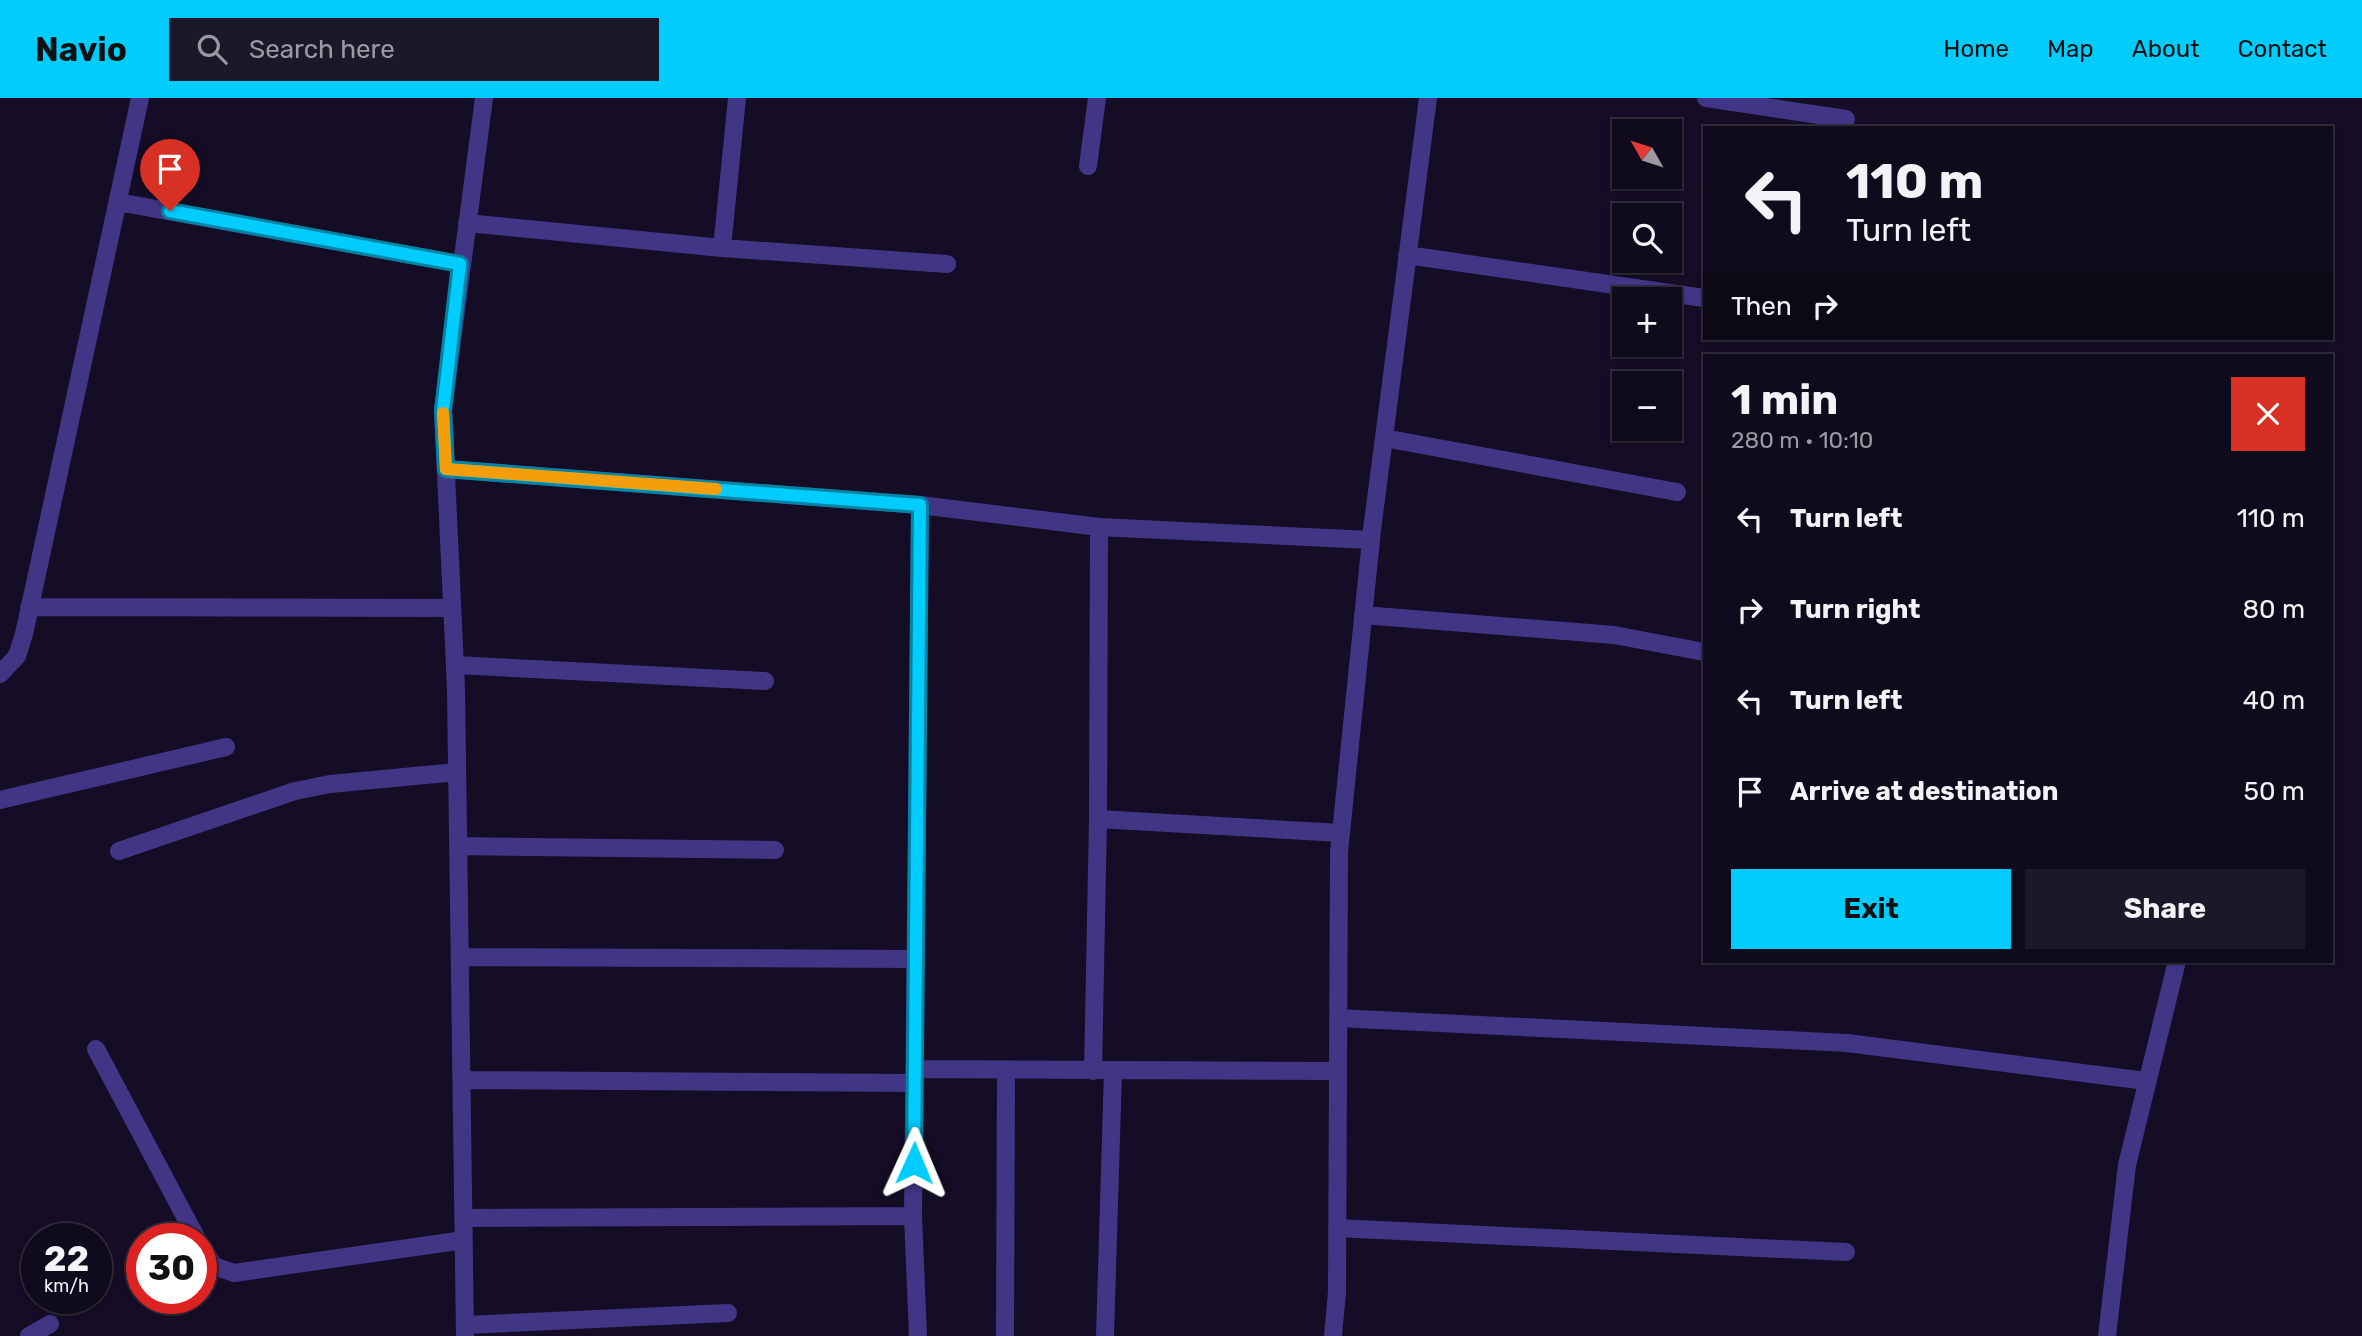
<!DOCTYPE html>
<meta charset="utf-8">
<style>
body{margin:0;font-family:Rubik,sans-serif;background:#1d1829;color:#f1f3f6;height:100vh;display:flex;flex-direction:column;font-size:26px;white-space:nowrap}
*{box-sizing:border-box;margin:0}
p{font-size:23px;color:#9b9aa3}
.icon{flex:none;width:38px;height:38px;fill:none;stroke:currentColor;stroke-width:2;stroke-linecap:round;stroke-linejoin:round}
.map{position:relative;flex:1;overflow:hidden}
.sheet{position:absolute;left:1703px;top:256px;width:630px;height:609px;display:flex;flex-direction:column;background:#0f0a1c;border-radius:0px;box-shadow:0 2px 5px #0004,0 0 0 2px #2f2b3b}
.sheet>*{flex:none}
.banner{position:absolute;left:1703px;top:28px;width:630px;height:214px;border-radius:0px;box-shadow:0 2px 5px #0004,0 0 0 2px #2f2b3b;background:#0f0a1c;color:#f1f3f6;overflow:hidden}
.needle{width:46px;rotate:309deg}
.fabs{position:absolute;left:1612px;top:21px;display:grid;gap:14px}
.fabs a{display:grid;place-items:center;width:70px;height:70px;border-radius:0px;background:#0f0a1c;box-shadow:0 2px 5px #0004,0 0 0 2px #2f2b3b;font-size:35px}
.speed{position:absolute;left:21px;top:1125px;display:flex;gap:14px;font-size:35px;font-weight:700;text-align:center}
.speed>*{display:grid;place-content:center;width:91px;height:91px;border-radius:50%;background:#0f0a1c;box-shadow:0 2px 5px #0004,0 0 0 2px #2f2b3b;line-height:1}
.speed small{font-size:18px;font-weight:400}
.speed .limit{border:10px solid #d22;background:#fff;color:#111}
.pin{position:absolute;display:grid;place-items:center;width:60px;height:60px;color:#fff;margin:-72px -30px;border-radius:50% 50% 50% 0;rotate:-45deg;box-shadow:0 0 7px #0007}
.pin .icon{rotate:45deg}
.me{position:absolute;width:77px;margin:-38px;rotate:1deg;stroke-linejoin:round;filter:drop-shadow(0 0 5px #0008)}
.turn{display:flex;align-items:center;gap:24px;height:147px;padding:0 28px;font-size:32px}
.turn .icon{width:91px;height:91px;stroke-width:2.5}
.turn b{display:block;font-size:49px;line-height:60px}
.then{display:flex;align-items:center;height:66px;padding:0 28px;background:#0003;gap:14px;font-size:26px}
.round{display:grid;place-items:center;flex:none;width:74px;height:74px;border-radius:0px;background:#1d1829}
.headline{display:flex;align-items:center;justify-content:space-between;height:119px;padding:0 28px}
h1{font-size:42px;font-weight:700;line-height:52px}
.action{display:flex;gap:14px;margin-top:auto;padding:14px 28px}
.action a{flex:1;height:80px;border-radius:0px;background:#00ccfd;color:#111;font-size:28px;font-weight:700;line-height:80px;text-align:center}
.action a+a{background:#1d1829;color:#f1f3f6}
ul{padding:0;list-style:none}
li{display:flex;align-items:center;gap:21px;height:91px;padding:0 28px}
li div{flex:1}
li b{display:block;font-size:26px}
li em{font-style:normal}
header{display:flex;align-items:center;gap:42px;box-sizing:border-box;height:98px;padding:0 35px;background:#00ccfd;color:#111}
header strong{font-size:33px}
nav{display:flex;gap:38px;margin-inline-start:auto;font-size:24px}
.search{width:490px;height:63px;background:#1d1829;display:flex;align-items:center;gap:18px;box-sizing:border-box;padding:0 24px;border-radius:0px;color:#9b9aa3;font-size:26px}
.map>svg:first-child{display:block}
</style>
<header>
<strong>Navio</strong>
<div class="search"><svg class="icon" aria-label="search" viewBox="0 0 24 24"><circle cx="10" cy="10" r="6"/><path d="M15 15l6 6"/></svg>Search here</div>
<nav><a>Home</a><a>Map</a><a>About</a><a>Contact</a></nav>
</header>
<div class="map">
<svg width="2362" height="1238" viewBox="0 0 2362 1238">
<rect width="100%" height="100%" fill="#140d25"/>
<g fill="none" stroke-linecap="round" stroke-linejoin="round">
<!-- street -->
<path stroke="#413686" stroke-width="18" d="M1706,0L1846,21
M1088,68L1097,0
M118,104L460,166
M467,125L722,150L947,166
M722,150L737,0
M1407,157L1704,200
M1384,340L1677,394
M446,371L920,407L1099,429L1371,442
M29,509L452,510
M1363,517L1614,537L1704,554
M455,567L765,583
M0,576L17,558L24,536L140,0
M0,702L226,649
M1098,721L1341,735
M458,748L775,752
M119,753L295,693L330,686L457,674
M460,859L916,861
M1338,920L1847,945L2146,983
M96,951L197,1141
M915,971L1338,973
M1093,973L1098,721L1099,429
M462,982L915,985
M464,1120L913,1118
M1337,1130L1846,1154
M201,1148L214,1168L234,1175L464,1142
M466,1227L728,1215
M29,1238L50,1226
M465,1238L456,591L443,312L484,0
M918,1238L913,1118L920,407
M1005,1238L1006,972
M1105,1238L1113,973
M1333,1238L1337,1194L1339,754L1372,432L1428,0
M2107,1238L2127,1067L2177,863"/>
</g>
<g fill="none" stroke-linecap="round" stroke-linejoin="round">
<defs>
<path id="route" d="M170,113L460,166L443,312L446,371L920,407L914,1065"/>
</defs>
<!-- route casing -->
<use href="#route" stroke="#0085a4" stroke-width="18"/>
<!-- route -->
<use href="#route" stroke="#00ccfd" stroke-width="12"/>
<!-- slow -->
<path stroke="#f59e0b" stroke-width="12" d="M443,315L446,371L716,391"/>
</g>
</svg>
<div class="fabs">
<a><svg class="needle" viewBox="-14 -14 28 28"><path d="M0-13l5 13h-10z" fill="#e53935"/><path d="M0 13l5-13h-10z" fill="#9b9aa3"/></svg></a>
<a><svg class="icon" aria-label="search" viewBox="0 0 24 24"><circle cx="10" cy="10" r="6"/><path d="M15 15l6 6"/></svg></a>
<a>+</a>
<a>−</a>
</div>
<div class="speed"><div>22<small>km/h</small></div><div class="limit">30</div></div>
<div class="pin" style="left:170px;top:113px;background:#d93025"><svg class="icon" aria-label="arrive" viewBox="0 0 24 24"><path d="M6 21V4h12l-3 4 3 4H6"/></svg></div>
<svg class="me" style="left:914px;top:1065px" viewBox="-20 -20 40 40"><path d="M0-17L14 15 0 8-14 15z" fill="#00ccfd" stroke="#fff" stroke-width="4"/></svg>
<div class="banner">
<div class="turn"><svg class="icon" aria-label="left" viewBox="0 0 24 24"><path d="M17 20v-9H6M10 6l-5 5 5 5"/></svg><div><b>110 m</b>Turn left</div></div>
<div class="then">Then<svg class="icon" aria-label="right" viewBox="0 0 24 24"><path d="M7 20v-9h11M14 6l5 5-5 5"/></svg></div>
</div>
<section class="sheet">
<div class="headline"><div><h1>1 min</h1><p>280 m · 10:10</p></div><a class="round" style="background:#d93025;color:#fff"><svg class="icon" aria-label="close" viewBox="0 0 24 24"><path d="M6 6l12 12M18 6L6 18"/></svg></a></div>
<ul>
<li><svg class="icon" aria-label="left" viewBox="0 0 24 24"><path d="M17 20v-9H6M10 6l-5 5 5 5"/></svg><div><b>Turn left</b></div><em>110 m</em></li>
<li><svg class="icon" aria-label="right" viewBox="0 0 24 24"><path d="M7 20v-9h11M14 6l5 5-5 5"/></svg><div><b>Turn right</b></div><em>80 m</em></li>
<li><svg class="icon" aria-label="left" viewBox="0 0 24 24"><path d="M17 20v-9H6M10 6l-5 5 5 5"/></svg><div><b>Turn left</b></div><em>40 m</em></li>
<li><svg class="icon" aria-label="arrive" viewBox="0 0 24 24"><path d="M6 21V4h12l-3 4 3 4H6"/></svg><div><b>Arrive at destination</b></div><em>50 m</em></li>
</ul>
<div class="action"><a>Exit</a><a>Share</a></div>
</section>
</div>
